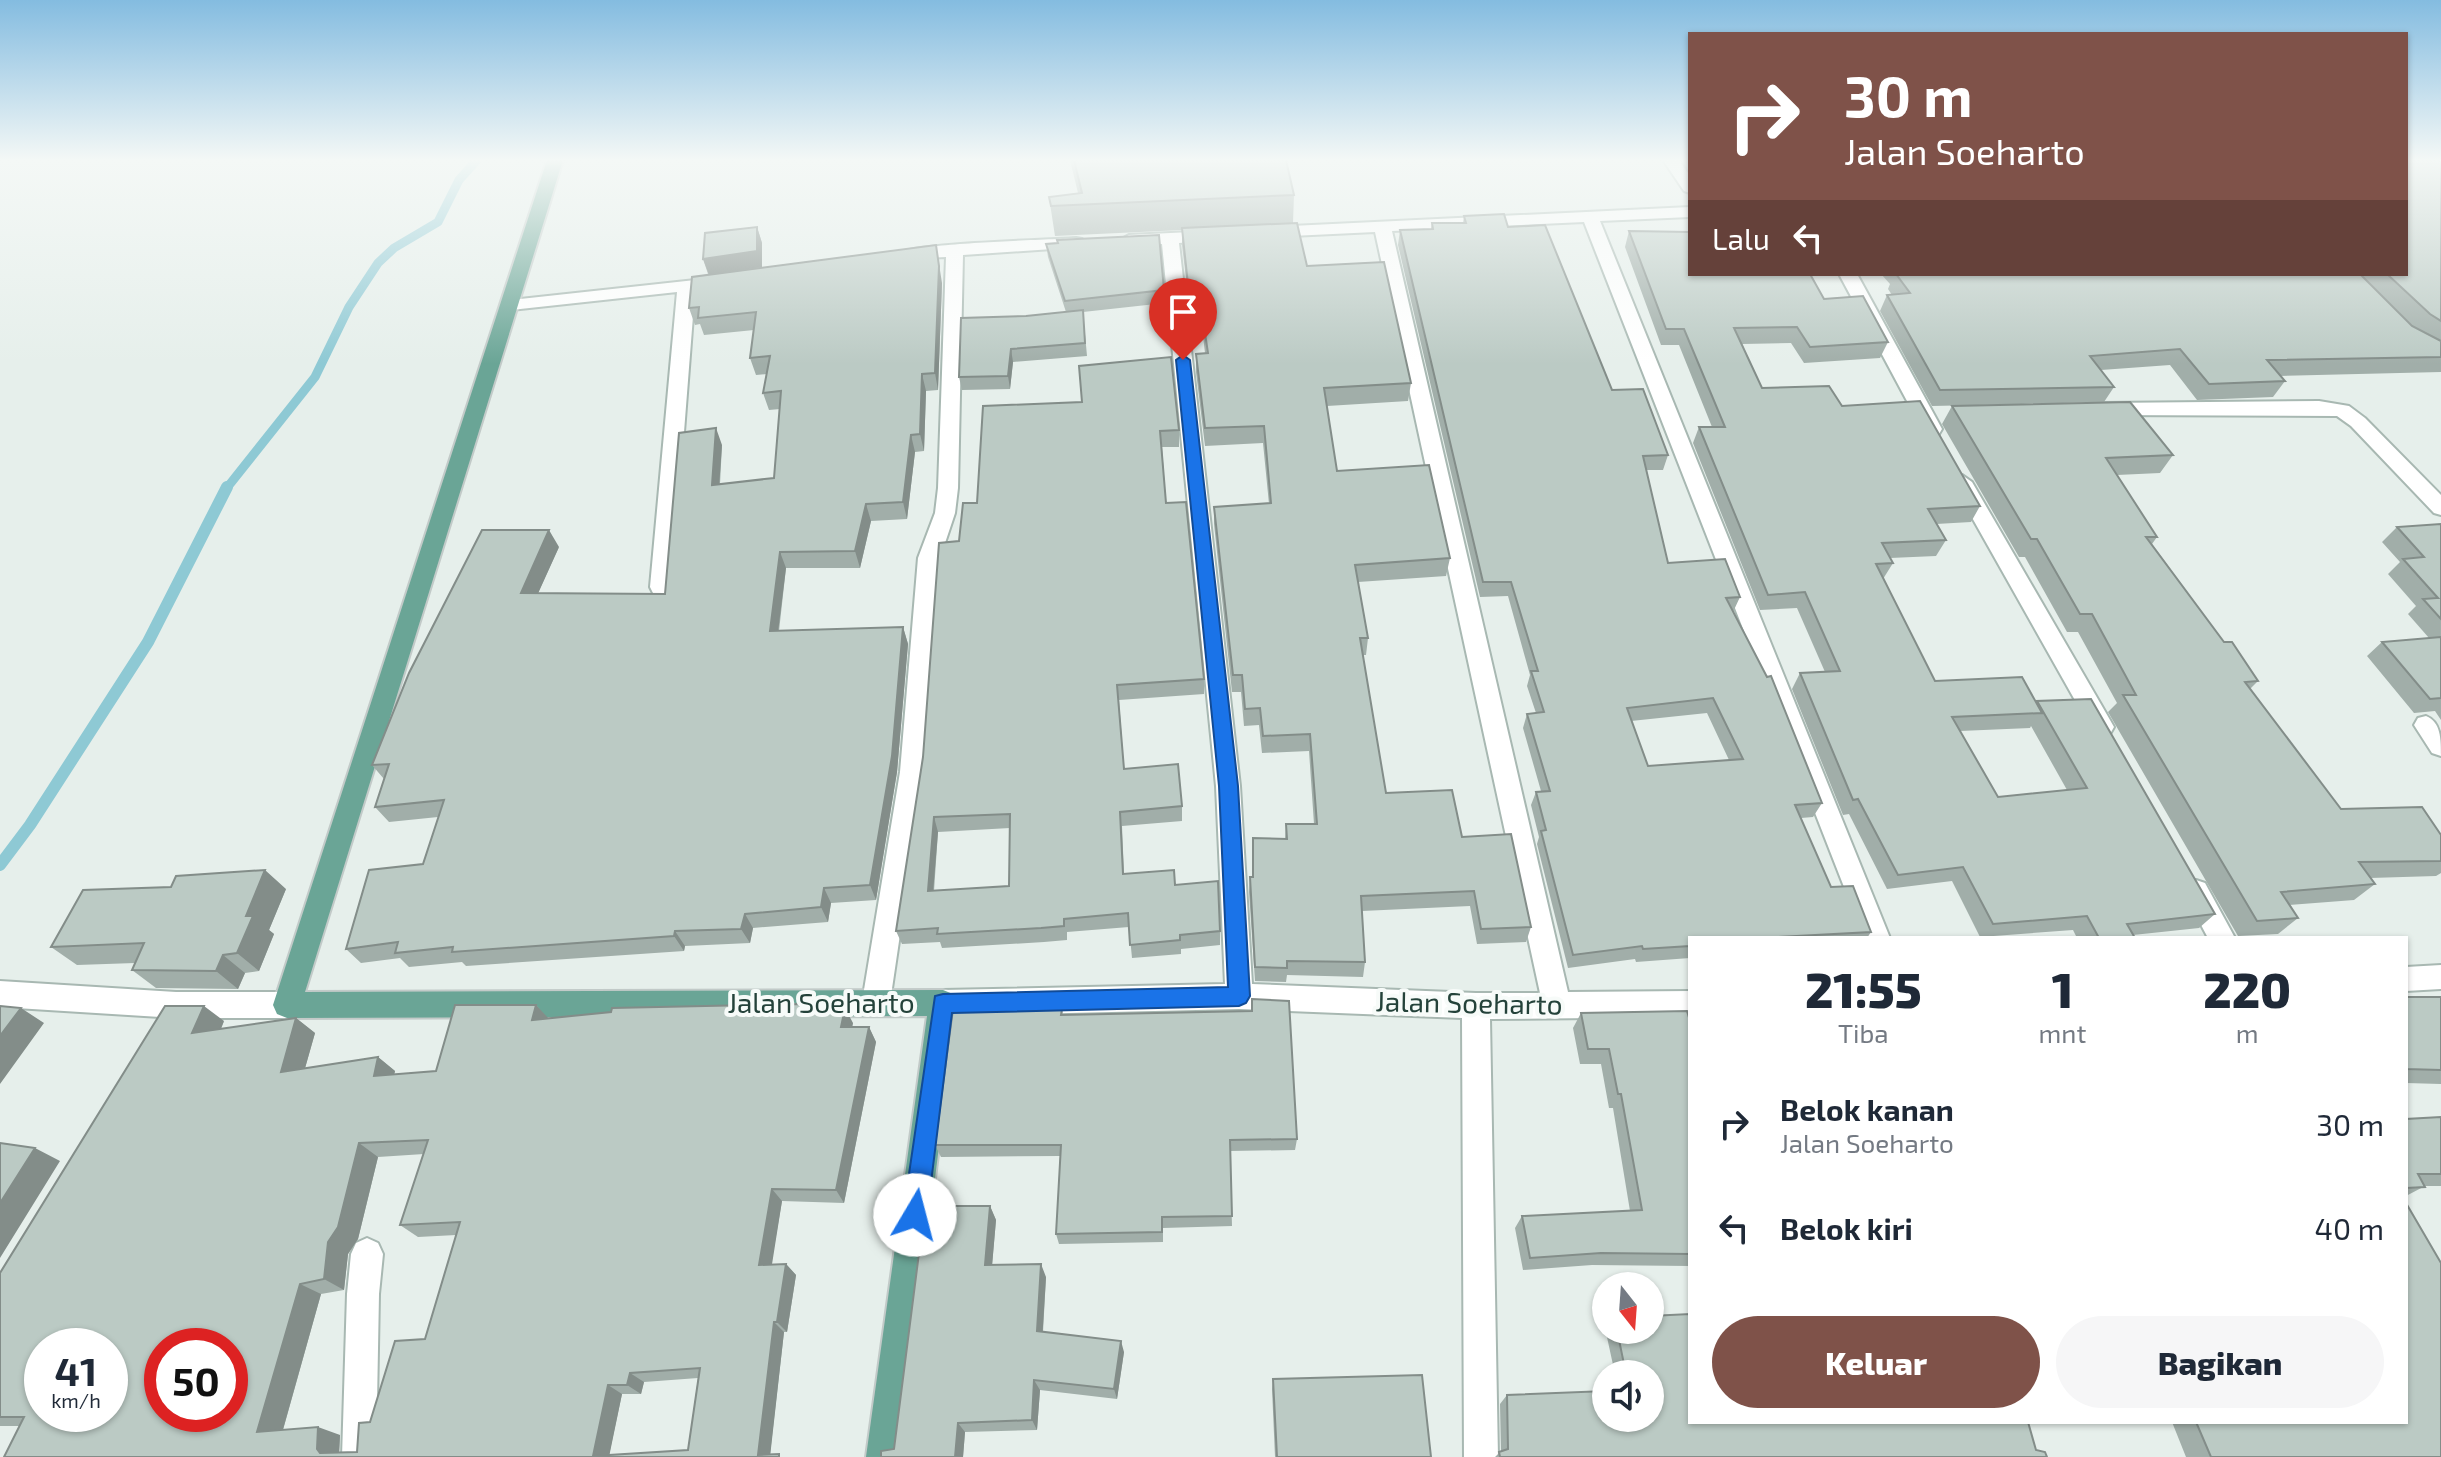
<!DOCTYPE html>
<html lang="id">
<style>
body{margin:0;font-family:"Exo 2",sans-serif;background:#f6f6f7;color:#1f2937;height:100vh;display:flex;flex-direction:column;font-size:30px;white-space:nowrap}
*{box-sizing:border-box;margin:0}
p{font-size:26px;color:#747a83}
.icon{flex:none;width:44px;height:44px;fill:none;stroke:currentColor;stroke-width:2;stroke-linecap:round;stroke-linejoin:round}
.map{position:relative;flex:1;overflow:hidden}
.drawer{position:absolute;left:1688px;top:936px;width:720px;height:488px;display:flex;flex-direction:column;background:#fff;border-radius:0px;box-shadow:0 2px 6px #0004}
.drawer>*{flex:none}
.top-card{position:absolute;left:1688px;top:32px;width:720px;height:244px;border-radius:0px;box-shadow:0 2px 6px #0004;background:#7f5249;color:#fff;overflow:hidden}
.needle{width:52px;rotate:163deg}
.fabs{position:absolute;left:1592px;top:1272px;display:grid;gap:16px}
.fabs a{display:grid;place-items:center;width:72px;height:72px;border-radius:50%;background:#fff;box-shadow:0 2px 6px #0004;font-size:40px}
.speed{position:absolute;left:24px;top:1328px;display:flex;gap:16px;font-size:40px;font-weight:700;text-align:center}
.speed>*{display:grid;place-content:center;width:104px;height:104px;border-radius:50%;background:#fff;box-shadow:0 2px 6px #0004;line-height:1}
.speed small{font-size:20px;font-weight:400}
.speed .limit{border:12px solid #d22;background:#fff;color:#111}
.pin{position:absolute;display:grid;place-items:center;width:68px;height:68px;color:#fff;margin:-82px -34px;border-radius:50% 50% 50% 0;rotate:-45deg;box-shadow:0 0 8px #0007}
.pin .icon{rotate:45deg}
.me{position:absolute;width:88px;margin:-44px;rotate:8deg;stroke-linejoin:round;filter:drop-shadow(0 0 6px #0008)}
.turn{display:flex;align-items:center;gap:28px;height:168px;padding:0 24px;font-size:36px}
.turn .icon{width:104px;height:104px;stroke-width:2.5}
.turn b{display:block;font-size:56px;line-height:68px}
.then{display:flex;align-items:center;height:76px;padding:0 24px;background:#0003;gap:16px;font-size:30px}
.eta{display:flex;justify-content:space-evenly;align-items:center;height:136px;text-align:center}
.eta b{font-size:48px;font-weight:800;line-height:56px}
.cta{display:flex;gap:16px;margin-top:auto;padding:16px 24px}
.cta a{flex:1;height:92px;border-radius:48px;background:#7f5249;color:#fff;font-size:32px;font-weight:800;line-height:92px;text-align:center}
.cta a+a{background:#f6f6f7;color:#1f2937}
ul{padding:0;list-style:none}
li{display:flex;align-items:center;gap:24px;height:104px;padding:0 24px}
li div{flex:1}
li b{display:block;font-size:30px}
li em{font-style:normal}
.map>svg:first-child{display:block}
</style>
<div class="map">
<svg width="2441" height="1457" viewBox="0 0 2441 1457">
<rect width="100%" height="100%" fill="#e6efeb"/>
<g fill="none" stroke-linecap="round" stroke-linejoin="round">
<!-- stream-far1 -->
<path stroke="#8ec9d4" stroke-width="9" d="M226,489L315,377L349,307L378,263L394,248L438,222L459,180L477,160"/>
<!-- stream -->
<path stroke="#8ec9d4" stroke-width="12" d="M0,865L30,825L148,642L227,487"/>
<defs>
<path id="minor" d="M1663,160H1679L1690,176V193L1684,191Z
M1690,207V217L1600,221L1890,938H1864L1584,222L1392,231L1568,992L1690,991V1017L1490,1019L1498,1457H1464L1462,1018L1239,1009L943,1016L933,1012L929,1003L933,994L943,990L1225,984L1216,786L1162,244L1129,245L1120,240L1129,235L1212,231L1221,236L1218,240L1179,243L1240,786L1252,984L1476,993H1540L1375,232L1269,237L1261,232L1269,227Z
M1076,238L1082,239L1085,243L1082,247L963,255L958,488L955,513L940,558L924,772L890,1002L886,1011L876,1015L866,1011L862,1002L900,772L918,558L935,513L938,488L946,257L906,259L897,254C909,243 1049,240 1076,238Z
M1839,274H1857L1942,429L1939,434L1932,435L1922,429Z
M723,277L732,282L729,286L695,290L672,587L669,593H653L650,587L677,292L511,310L502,305L511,300Z
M2319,401L2349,406L2365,418L2441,495V515L2434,513L2351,426L2337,416L2102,415L2092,409L2102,403Z
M1962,475L1972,482L2110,720L2114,727L2110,734L2102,736L2094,734L1952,482Z
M2426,716C2441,722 2441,739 2441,756L2432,753L2414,725L2418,718Z
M2196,880L2205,883L2235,938H2208L2183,891L2187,883Z
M2441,965V989L2406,991V967Z
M0,981L176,992H287L297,996L301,1005L297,1014L287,1018H176L0,1007Z
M367,1238L378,1243L383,1254L379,1294L376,1457H342L347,1294L351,1254L356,1243Z"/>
<path id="major" d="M547,160H563L305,992L943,990L953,994L957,1003L900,1457H866L927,1016L287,1018L277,1014L273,1005Z"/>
</defs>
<!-- minor casing -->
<use href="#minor" stroke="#a8b8b2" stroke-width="4"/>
<!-- major casing -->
<use href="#major" stroke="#c2cac8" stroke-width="4"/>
<!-- minor -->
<use href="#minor" fill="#fff" fill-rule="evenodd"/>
<!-- major -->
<use href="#major" fill="#6aa596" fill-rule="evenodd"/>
</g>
<!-- wall -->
<path fill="#a1aea9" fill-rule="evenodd" d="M1070,160H1286L1294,195L1293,223L1307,266L1411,383L1408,401L1327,406L1337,471L1450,558L1446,576L1358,582L1368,638L1366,655H1363L1386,793L1462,837L1531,927L1526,942L1477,944L1470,906L1362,911L1365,962L1363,977L1287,975L1286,982L1255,981L1249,892L1250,877H1252L1285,839L1286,824H1314L1309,751L1262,753L1259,725L1244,726L1241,692H1232L1214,524V507L1269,504L1263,443L1205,446L1196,372V354L1205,353L1200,310L1190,311L1182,246V230L1055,236L1049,197L1078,193Z
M2441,160V372L2280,376L2285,381L2273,397L2197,400L2170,365L2101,370L2114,387L2104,402L1932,406L1880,311L1887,295H1892L1888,289L1890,284L1881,274H2406Z
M1464,216L1508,227L1612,390L1668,455L1663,470H1646L1668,563L1740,597L1733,612L1822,803L1813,817L1801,818L1831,887L1871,932L1867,938H1690V958L1636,962L1635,959L1568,968L1537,844L1539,837L1531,805L1536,792L1541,791L1523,728L1527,714L1536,713L1527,686L1530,675L1508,596L1480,597L1398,245L1400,230L1431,229L1432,223H1463ZM1707,713L1729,760L1648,766L1631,721Z
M757,227L762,243V267L942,283L938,390L926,391L924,451L915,452L907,519L871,521L860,568H786L779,631L903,627L908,644L897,772L876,900L831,903L828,922L753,928L750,943L685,946L684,951L466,966L462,962L409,967L400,958L361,963L346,949L423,864L438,817L389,822L375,807L384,779L372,765L559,547L538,593L665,594L722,445L720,484L774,478L780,409L769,410L763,393L767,374L756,375L750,358L754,330L704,335L700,324L695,325L689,308L708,274L703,259Z
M1629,231L1690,274L1824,299L1888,342L1880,358L1804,363L1791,343L1742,344L1762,388L1842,406L1980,506L1971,522L1936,524L1946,540L1936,556L1890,558L1893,563L1883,579L1935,681L2036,702L2037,701L2215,914L2199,928L2133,935L2135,938H2077L2073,930L1980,937L1952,881L1887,889L1849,814L1843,815L1792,689L1800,673L1825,672L1797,608L1760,610L1693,443L1699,427H1712L1679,345H1661L1625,247ZM2031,726L2067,790L1998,797L1960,731L2030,728Z
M1046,244L1164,290L1165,303L1083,312L1087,356L1013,362L1010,389L962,390L959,377L1026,316L1066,312L1048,257Z
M983,406L1179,430V447H1162L1166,503L1204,679V694L1119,700L1124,769L1182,806V821L1122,826L1124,874L1175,885L1220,931V945L1181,949V954L1132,958L1129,927L1067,932V940L1044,942L942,948L940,942L902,944L896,931L959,541L977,503ZM1010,828L1009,886L934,891L938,832Z
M1952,406L2173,455L2160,473L2117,475L2157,537L2152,544L2224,642L2258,681L2250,689L2341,809L2441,835V873L2436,876L2370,878L2375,884L2354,900L2289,905L2298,918L2278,934L2238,936L2108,712L2117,703L2078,632H2067L2025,557H2019L1942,424Z
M2441,524V720L2435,711L2414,713L2367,656L2382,642L2429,638L2408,614L2416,606L2388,574L2400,562L2382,542L2397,527Z
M286,889L269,930L274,934L259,971L245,973L238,989L156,988L132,970L135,963L77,965L51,947Z
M2406,997H2441V1084L2406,1083Z
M536,1005L548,1019L853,1023L852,1027H869L876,1042L844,1203L782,1201L771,1265L786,1264L796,1275L787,1332H784L770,1454L4,1457L20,1426H0V1273L224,1021L221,1029L296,1018L315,1033L305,1068L378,1057L395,1071L394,1074L436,1071ZM424,1154L400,1225L418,1237L456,1235L425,1339L370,1422L357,1452H339L340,1435L283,1430L321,1294L344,1290L348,1254L358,1239L378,1157ZM698,1378L688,1450L609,1455L622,1394H641L644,1382Z
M1062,1009L1063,1015L1297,1139L1295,1150L1230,1151L1232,1226L1163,1228V1242L1059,1244L1056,1234L1060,1156L941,1157L935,1145Z
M1581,1013L1690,1021V1266L1592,1265L1523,1270L1515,1228L1522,1216L1630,1211L1613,1108H1609L1601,1064H1580L1573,1028Z
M2441,1117V1186H2425L2406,1196V1119Z
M990,1206L996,1220L992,1265L1046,1277L1043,1332L1124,1352L1117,1399L1040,1390L1037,1430L965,1432L963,1457H881L894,1449Z
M1606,1327V1330H1650L2036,1450L2047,1457H1495L1501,1451L1500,1404L1507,1395L1606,1418L1650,1374H1615L1605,1328Z
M1273,1379L1431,1457H1275L1272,1389Z
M2172,1422H2406L2441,1457H2186Z"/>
<!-- shaded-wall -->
<path fill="#838d89" d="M757,227L762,243V267L709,275L703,259Z
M936,245L942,283L938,390L935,373Z
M1011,349L1013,362L1010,389L1008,376Z
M922,374L926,391L924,451L920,434Z
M716,428L722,445L718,502L712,485Z
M911,435L915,452L907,519L903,502Z
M866,504L871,521L860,568L855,551Z
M549,530L559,547L531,609L521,593Z
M780,552L786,568L776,648L770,631Z
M903,627L908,644L897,772L876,900L870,885Z
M934,817L938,832L932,905L928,891Z
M265,870L286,889L269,930L274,934L259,971L237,953L246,916Z
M824,888L831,903L828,922L821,907Z
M745,914L753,928L750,943L741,929Z
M675,931L685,946L684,951L674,936Z
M223,955L245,973L238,989L216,971Z
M536,1005L550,1020H532Z
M204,1006L224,1021L213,1048L192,1033Z
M21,1008L44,1023L0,1084V1036Z
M845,1008L853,1023L849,1041L841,1027Z
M296,1018L315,1033L300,1086L281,1072Z
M869,1027L876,1042L844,1203L836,1190Z
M378,1057L395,1071L391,1090L374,1076Z
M359,1143L378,1157L358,1239L348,1254L344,1290L324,1279L328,1242Z
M35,1148L60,1161L0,1258V1203Z
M772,1189L782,1201L770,1277L759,1265Z
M990,1206L996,1220L991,1278L985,1265Z
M786,1264L796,1275L787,1332L777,1322Z
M1041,1264L1046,1277L1042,1342L1037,1331Z
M300,1284L321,1294L280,1440L257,1432Z
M774,1322L784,1332L770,1457L758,1455Z
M1121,1341L1124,1352L1117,1399L1114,1389Z
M630,1373L644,1382L641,1394L627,1385Z
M1034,1380L1040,1390L1037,1430L1032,1420Z
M608,1385L622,1394L609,1457L593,1456Z
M958,1423L965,1432L963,1457H955Z
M318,1427L340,1435L339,1457L320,1453L317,1449Z"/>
<!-- building -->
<path fill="#bbcac4" stroke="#838d89" stroke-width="2" fill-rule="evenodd" d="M1074,160H1286L1294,195L1051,206L1049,197L1082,193Z
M2406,160H2441V321L2430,314L2387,274H2406Z
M1504,214L1508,227L1545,225L1612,390L1643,389L1668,455L1643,456L1668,563L1725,559L1740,597L1726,598L1767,677L1771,676L1822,803L1795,805L1831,887L1853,886L1871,932L1760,938H1690V946L1643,949L1642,946L1573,955L1541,831L1546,830L1536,792L1550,791L1527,714L1544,712L1531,671H1538L1511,582H1483L1400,230L1433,229L1432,223H1466L1464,216ZM1713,698L1743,759L1648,766L1627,708Z
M1297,223L1307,266L1384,262L1411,383L1324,388L1337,471L1429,465L1450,558L1355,565L1368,638H1360L1386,793L1452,790L1462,837L1511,834L1531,927L1481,929L1474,891L1361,896L1365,962L1287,961V968L1255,967L1250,877H1253V838L1287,839L1286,824H1317L1310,734L1263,736L1260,708L1245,709L1242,675H1233L1214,507L1271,503L1264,426L1205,428L1196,354L1208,353L1199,293L1189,294L1182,228Z
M757,227V251L703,259L705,233Z
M1629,231L1690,232V274H1810L1824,299L1863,296L1888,342L1810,347L1797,327L1734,328L1762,388L1829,386L1842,406L1920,401L1980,506L1928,509L1946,540L1882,543L1893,563L1876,564L1935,681L2022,677L2042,713L1952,717L1998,797L2087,788L2037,701L2091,699L2215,914L2127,924L2135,938H2099L2087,916L1993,924L1963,867L1898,875L1858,799L1853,800L1800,673L1840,671L1805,592L1768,595L1699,427H1725L1684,329H1666Z
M1159,235L1164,290L1065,301L1046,244L1058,243L1057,240Z
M936,245L939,266L935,373L922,374L920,434L911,435L903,502L866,504L855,551L780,552L770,631L903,627L892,756L870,885L824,888L821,907L745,914L741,929L675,931L674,936L452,952L453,947L395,953L398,942L346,949L369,870L423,864L444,800L375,807L389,764L372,765L409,673L482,530H549L521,593L665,594L679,433L716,428L712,485L774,478L781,391L763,393L770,356L750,358L756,312L698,318L699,307L689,308L692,277Z
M1896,274H2360L2412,326L2441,341V357L2267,360L2285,381L2209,384L2180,349L2090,356L2114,387L1940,390L1887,295L1910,293Z
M1083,310L1085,343L1011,349L1008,376L959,377L961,318L1026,316Z
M1171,357L1179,430L1160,431L1166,503L1186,502L1204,679L1117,685L1124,769L1178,764L1182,806L1120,812L1123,874L1174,870L1175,885L1218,881L1220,931L1180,935V940L1130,945L1128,913L1064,919V926L1041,928L937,934L938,928L896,931L923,757L939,543L959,541L963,503H977L983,406L1082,402L1079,366ZM1010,814L1009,886L928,891L934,817Z
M2130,402L2173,455L2106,458L2157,537H2146L2224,642H2232L2258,681L2245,682L2341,809L2422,807L2441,835V861L2359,862L2375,884L2281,892L2298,918L2257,921L2123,695H2136L2092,614H2080L2037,539H2031L1952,406Z
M2441,524V619L2423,599L2438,598L2403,559L2424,557L2397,527Z
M2441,637V698L2430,699L2382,642Z
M265,870L246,916H253L237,953L223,955L216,971L132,970L144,943L51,947L83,890L171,887L176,876Z
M2406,997H2441V1070L2406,1069Z
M1252,999L1289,1001L1297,1139L1230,1140L1232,1216L1162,1217V1232L1056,1234L1061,1145H935L953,1009H1062L1061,1015L1252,1011Z
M800,1004L845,1008L841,1027H869L836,1190L772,1189L759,1265L786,1264L777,1322H774L758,1455L779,1454V1457H4L24,1417H0V1273L165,1006H204L192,1033L296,1018L281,1072L378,1057L374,1076L436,1071L455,1005H536L532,1020L611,1012L612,1008ZM428,1140L400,1225L460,1222L425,1339L395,1341L370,1422L359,1423L357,1452L320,1453L317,1449L318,1427L257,1432L300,1284L324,1279L328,1242L338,1227L359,1143ZM42,1346H110V1414H42ZM162,1346H230V1414H162ZM700,1368L688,1450L593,1456L608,1385H627L630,1373Z
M0,1006L21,1008L0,1036Z
M1687,1011L1690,1021V1254L1601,1253L1530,1258L1522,1216L1642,1210L1621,1094H1618L1609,1049H1588L1581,1013Z
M2441,1117V1174H2418L2425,1187L2406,1188V1119Z
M0,1143L35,1148L0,1203Z
M2406,1203L2441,1263V1457H2211L2196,1422H2406Z
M925,1206H990L985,1265L1041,1264L1037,1331L1121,1341L1114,1389L1034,1380L1032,1420L958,1423L955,1457H881V1451L894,1449Z
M1690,1314V1422H2028L2036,1450L2045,1452L2047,1457H1500L1499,1452L1508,1449L1507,1395L1606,1391V1418H1650V1374H1626L1617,1330H1650V1316Z
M1422,1375L1431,1457H1277L1273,1379Z"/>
<!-- sky -->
<linearGradient id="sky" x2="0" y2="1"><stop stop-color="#84bce0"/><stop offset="0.44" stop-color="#f4f8f6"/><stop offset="1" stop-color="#f4f8f6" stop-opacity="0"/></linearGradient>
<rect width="2441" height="364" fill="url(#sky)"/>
<!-- route -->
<path fill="#1a73e8" stroke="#114b97" stroke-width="2" d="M1183,355L1190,360L1238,786L1250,996L1246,1003L1239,1006L952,1013L927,1215L923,1223L915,1227L907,1223L903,1215L935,996L943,994L1228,987L1219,786L1176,360Z"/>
<g text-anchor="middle" stroke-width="8" stroke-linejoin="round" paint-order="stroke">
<!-- street labels -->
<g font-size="28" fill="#24423a" stroke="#f7fbf9">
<text x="821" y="1013">Jalan Soeharto</text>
<text transform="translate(1469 1003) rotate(1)" y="10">Jalan Soeharto</text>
</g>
</g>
</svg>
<div class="fabs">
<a><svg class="needle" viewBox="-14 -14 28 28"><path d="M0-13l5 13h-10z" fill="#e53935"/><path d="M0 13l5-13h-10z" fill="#747a83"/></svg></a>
<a><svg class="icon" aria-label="sound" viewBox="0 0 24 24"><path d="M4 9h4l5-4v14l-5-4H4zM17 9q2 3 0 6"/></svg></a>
</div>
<div class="speed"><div>41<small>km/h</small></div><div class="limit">50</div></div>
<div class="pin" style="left:1183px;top:360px;background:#d93025"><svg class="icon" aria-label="arrive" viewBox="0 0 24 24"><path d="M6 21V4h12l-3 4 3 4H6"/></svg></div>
<svg class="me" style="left:915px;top:1215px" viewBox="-20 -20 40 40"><circle r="19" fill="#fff"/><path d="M0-13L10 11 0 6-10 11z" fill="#1a73e8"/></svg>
<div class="top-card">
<div class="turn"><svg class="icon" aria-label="right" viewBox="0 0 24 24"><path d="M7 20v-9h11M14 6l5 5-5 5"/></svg><div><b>30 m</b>Jalan Soeharto</div></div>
<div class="then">Lalu<svg class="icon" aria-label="left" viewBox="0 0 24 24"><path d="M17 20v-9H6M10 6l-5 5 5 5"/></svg></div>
</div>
<section class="drawer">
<div class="eta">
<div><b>21:55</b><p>Tiba</p></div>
<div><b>1</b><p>mnt</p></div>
<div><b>220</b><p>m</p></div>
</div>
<ul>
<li><svg class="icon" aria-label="right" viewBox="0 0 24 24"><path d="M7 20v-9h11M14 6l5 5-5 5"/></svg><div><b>Belok kanan</b><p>Jalan Soeharto</p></div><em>30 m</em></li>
<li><svg class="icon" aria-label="left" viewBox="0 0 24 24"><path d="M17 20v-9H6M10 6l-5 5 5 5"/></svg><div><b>Belok kiri</b></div><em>40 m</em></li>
</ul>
<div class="cta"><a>Keluar</a><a>Bagikan</a></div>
</section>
</div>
